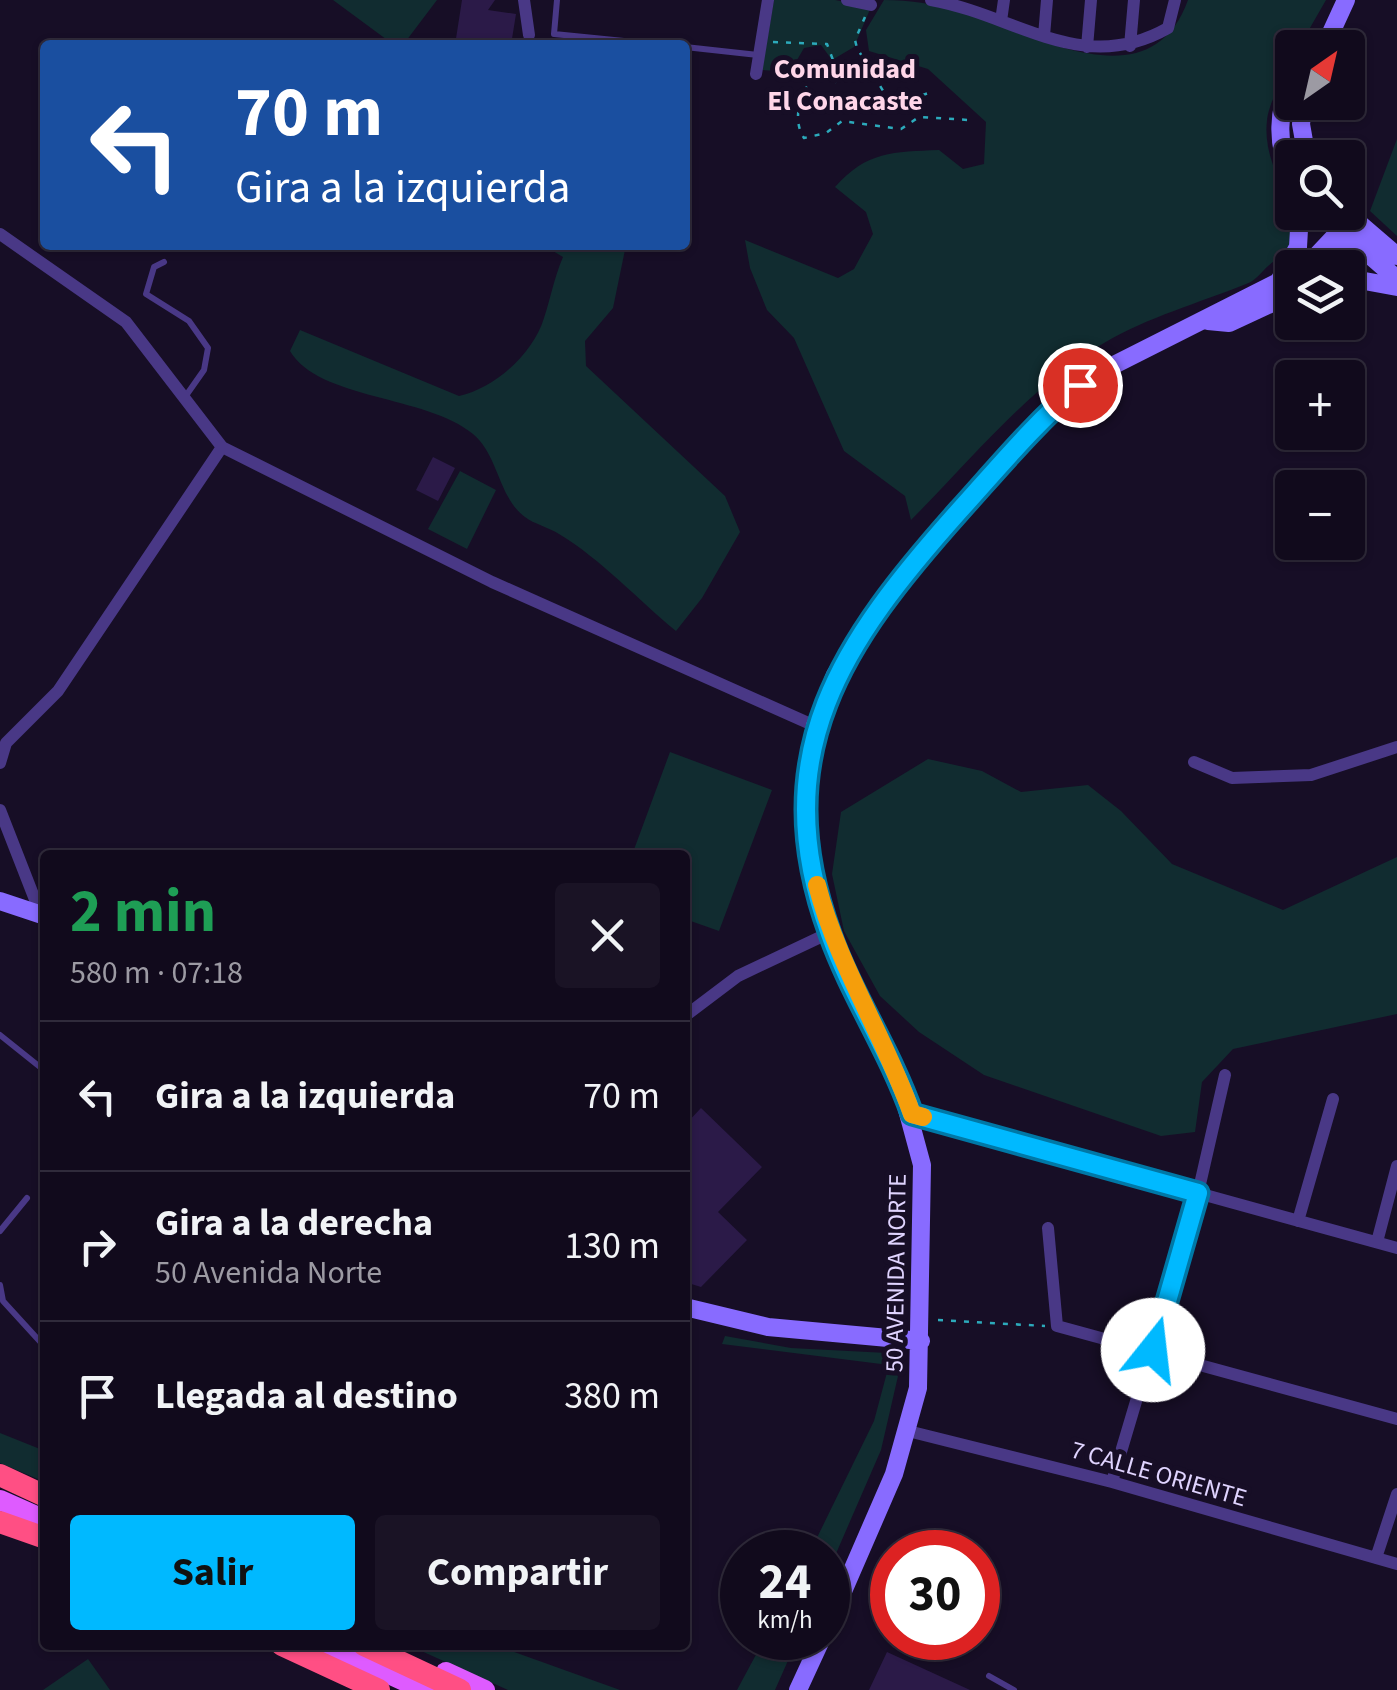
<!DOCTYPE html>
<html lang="es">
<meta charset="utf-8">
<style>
body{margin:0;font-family:"Source Sans 3",sans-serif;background:#1a1325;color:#f1f3f6;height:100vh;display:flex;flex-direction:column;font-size:38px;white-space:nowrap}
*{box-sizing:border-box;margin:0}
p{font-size:32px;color:#9c9aa3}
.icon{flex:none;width:55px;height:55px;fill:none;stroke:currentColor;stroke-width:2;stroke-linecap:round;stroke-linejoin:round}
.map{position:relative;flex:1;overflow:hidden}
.details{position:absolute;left:40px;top:850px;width:650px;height:800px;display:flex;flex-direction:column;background:#110a1c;border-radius:10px;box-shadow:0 2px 8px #0004,0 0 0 2px #302b3b}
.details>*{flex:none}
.top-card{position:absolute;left:40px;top:40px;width:650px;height:210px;border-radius:10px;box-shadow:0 2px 8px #0004,0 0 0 2px #302b3b;background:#1a4fa0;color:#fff;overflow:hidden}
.needle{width:65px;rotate:34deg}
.fabs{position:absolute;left:1275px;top:30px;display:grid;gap:20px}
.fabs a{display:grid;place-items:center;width:90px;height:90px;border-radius:10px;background:#110a1c;box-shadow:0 2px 8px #0004,0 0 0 2px #302b3b;font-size:50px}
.speed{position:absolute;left:720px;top:1530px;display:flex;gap:20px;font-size:50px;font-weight:700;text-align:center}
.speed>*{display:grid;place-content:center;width:130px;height:130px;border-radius:50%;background:#110a1c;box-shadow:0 2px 8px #0004,0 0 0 2px #302b3b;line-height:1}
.speed small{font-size:25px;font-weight:400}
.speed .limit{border:15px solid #d22;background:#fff;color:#111}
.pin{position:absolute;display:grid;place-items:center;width:85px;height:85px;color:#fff;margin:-42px;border:5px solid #fff;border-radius:50%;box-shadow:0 2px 10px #0007}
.me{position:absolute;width:110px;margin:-55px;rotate:16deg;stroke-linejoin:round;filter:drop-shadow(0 0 8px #0008)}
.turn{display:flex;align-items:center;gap:35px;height:210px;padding:0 30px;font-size:45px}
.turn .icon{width:130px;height:130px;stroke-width:2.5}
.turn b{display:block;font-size:70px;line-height:85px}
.round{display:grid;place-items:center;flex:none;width:105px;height:105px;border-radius:10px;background:#1a1325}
.headline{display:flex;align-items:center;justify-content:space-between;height:170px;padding:0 30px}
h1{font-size:60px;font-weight:700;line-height:75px;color:#1e9e55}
.primary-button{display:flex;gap:20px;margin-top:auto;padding:20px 30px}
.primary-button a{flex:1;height:115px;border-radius:10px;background:#00b9ff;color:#111;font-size:40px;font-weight:700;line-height:115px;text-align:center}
.primary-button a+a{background:#1a1325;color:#f1f3f6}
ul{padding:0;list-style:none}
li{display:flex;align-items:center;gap:30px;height:150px;padding:0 30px;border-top:2px solid #302b3b}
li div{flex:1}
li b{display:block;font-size:38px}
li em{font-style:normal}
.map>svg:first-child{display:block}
</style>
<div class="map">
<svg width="1397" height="1690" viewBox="0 0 1397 1690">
<rect width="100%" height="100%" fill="#170e26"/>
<!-- green -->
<path fill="#112c30" d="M333,0H437L403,45H394Z
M774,0H835L871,7L854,47L832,60L821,45L804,48L790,72L762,70Z
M884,0C910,0 936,4 960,11C1030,32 1150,106 1188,0H1326L1299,47L1292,48C1292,73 1270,94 1267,120C1262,161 1290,194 1297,232L1282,258C1264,263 1262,278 1246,284C1199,303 1148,317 1104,343C1030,386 971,460 911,520L905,496L844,451L794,338L767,310L750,268L745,240L838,278L854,269L873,234L866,212L835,187C867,151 893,152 939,150L963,169L984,164L986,122L928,69L869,51L866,30Z
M1397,139V236L1370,211Z
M543,245H626L613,308L585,341L586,366L725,496L740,532L702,598L676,631C637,599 602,560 559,534C548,527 534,524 525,517C498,497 499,456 473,434C426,395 319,400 290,351L300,330L459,396C495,388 533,354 544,318C551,297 554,278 563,257Z
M460,471L496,490L467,549L428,529Z
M670,752L772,790L719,931L685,919V855H632Z
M928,759L982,771L1021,792L1088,785L1121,811L1172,864L1283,910L1397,857V1014L1233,1049L1202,1082L1195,1132L1161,1136L984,1075L919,1032L880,996L844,931L832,874L841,812Z
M725,1336L791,1348L887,1353L901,1363L881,1450L828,1572V1552H810L874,1421L889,1365L722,1344Z
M0,1433L45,1451V1482L0,1463Z
M765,1638H798L775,1690H737Z
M408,1645H495L620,1690H508Z
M88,1659L110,1690H43Z"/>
<!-- building -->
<path fill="#2b1a48" d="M462,0H495L488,10L516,14L511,45H455Z
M433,457L455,468L438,501L416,490Z
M701,1108L762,1167L718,1212L747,1240L701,1287L685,1282V1125Z
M887,1652L970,1690H869Z"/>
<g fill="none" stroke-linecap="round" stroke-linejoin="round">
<!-- path -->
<path stroke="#2caabb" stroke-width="2.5" stroke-dasharray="5 8" stroke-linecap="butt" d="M865,17L855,40L857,48L888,99L898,104L934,91
M773,42L827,44L839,76L831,89
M834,59C809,73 787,112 804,138L826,133L842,121L901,129L919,117L969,120
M938,1320L1045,1326"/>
<!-- lane -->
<path stroke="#493886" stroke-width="6" d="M557,0L554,34L664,45
M685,47L758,55
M164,262L154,267L146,294L189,321L208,348L204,370L185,397
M0,1035L45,1071
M0,1231L27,1198
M0,1285L3,1301L45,1347
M989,1676L1014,1690"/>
<!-- street -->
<path stroke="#493886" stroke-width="12" d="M524,0L529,35
M847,0L871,5
M931,0C1016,15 1082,77 1168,28L1175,0
M1001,21L1004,0
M1044,36L1047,0
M1130,46L1134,0
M1087,47L1091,0
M756,74L768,0
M0,234L126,322L222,447L492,582L815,726
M1194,762L1232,778L1311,775L1397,747
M0,763L6,743L58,691L222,447
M0,810L41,915
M685,1016L738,976L829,933
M912,1114L1397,1248
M1298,1221L1333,1099
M1048,1228L1057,1326L1397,1419
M1377,1242L1397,1166
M908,1431L1112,1482L1397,1564
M1112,1482L1198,1193L1225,1075
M1376,1558L1397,1494"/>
<!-- secondary -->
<path stroke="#886bff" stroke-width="18" d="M1324,48L1346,0
M1292,77C1278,109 1275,145 1292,177
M1304,102L1301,124L1307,158
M1320,212L1397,279
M1346,212L1397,256
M1305,268L1352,218
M1330,268L1360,235
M1348,278L1397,287
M1279,281L1298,247L1300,212
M1208,321L1229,323L1292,294
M0,901L45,916
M685,1307L768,1327L921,1341
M828,1626L894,1474L918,1388L922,1165L896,1069L829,933L812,865L807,791L815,726L835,675L880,604L1059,403L1106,369L1292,275
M798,1690L822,1638"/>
<!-- primary -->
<path stroke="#de5bff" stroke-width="20" d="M0,1500L45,1520
M325,1645L424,1690
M446,1672L485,1690"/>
<!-- highway -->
<path stroke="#ff4f84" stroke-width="22" d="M0,1475L45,1496
M0,1522L45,1538
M282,1645L379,1690
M364,1645L460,1690"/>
</g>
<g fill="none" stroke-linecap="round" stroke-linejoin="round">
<defs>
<path id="route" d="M1080,385C1035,423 998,468 959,511C843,641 764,753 830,934C852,996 890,1051 912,1114L1198,1193L1153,1350"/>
</defs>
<!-- route casing -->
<use href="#route" stroke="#0078a6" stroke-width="25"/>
<!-- route -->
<use href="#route" stroke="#00b9ff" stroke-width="18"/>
<!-- slow -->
<path stroke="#f59e0b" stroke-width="18" d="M817,885C838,966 884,1035 912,1114L923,1117"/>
</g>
<g text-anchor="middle" stroke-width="10" stroke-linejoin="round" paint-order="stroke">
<!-- street labels -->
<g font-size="25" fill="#e0d4ff" stroke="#170e26">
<text transform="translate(895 1273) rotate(-89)" y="9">50 AVENIDA NORTE</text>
<text transform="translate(1159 1473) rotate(16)" y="9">7 CALLE ORIENTE</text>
</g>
<!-- neighbourhood labels -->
<g font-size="28" font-weight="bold" fill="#ffd6e9" stroke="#170e26">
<text x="845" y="78">Comunidad<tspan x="845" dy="32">El Conacaste</tspan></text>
</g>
</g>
</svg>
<div class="fabs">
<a><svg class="needle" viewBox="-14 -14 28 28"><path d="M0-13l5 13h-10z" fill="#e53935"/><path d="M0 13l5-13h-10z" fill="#9c9aa3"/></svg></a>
<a><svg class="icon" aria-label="search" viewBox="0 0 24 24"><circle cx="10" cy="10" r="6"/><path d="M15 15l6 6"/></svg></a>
<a><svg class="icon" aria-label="layers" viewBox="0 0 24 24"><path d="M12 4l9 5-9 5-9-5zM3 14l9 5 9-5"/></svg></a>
<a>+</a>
<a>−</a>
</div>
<div class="speed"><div>24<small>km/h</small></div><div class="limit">30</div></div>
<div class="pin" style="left:1080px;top:385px;background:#d93025"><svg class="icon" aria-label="arrive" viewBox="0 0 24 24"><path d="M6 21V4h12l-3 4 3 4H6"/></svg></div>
<svg class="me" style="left:1153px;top:1350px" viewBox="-20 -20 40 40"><circle r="19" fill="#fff"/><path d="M0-13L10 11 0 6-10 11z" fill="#00b9ff"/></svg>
<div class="top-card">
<div class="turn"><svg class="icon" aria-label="left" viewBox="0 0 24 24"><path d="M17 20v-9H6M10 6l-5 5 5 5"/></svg><div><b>70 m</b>Gira a la izquierda</div></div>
</div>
<section class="details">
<div class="headline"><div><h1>2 min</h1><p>580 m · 07:18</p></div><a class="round"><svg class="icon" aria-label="close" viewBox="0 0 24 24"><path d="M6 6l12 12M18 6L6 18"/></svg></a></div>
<ul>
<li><svg class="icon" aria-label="left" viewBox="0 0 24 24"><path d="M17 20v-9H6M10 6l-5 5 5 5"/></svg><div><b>Gira a la izquierda</b></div><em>70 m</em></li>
<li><svg class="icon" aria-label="right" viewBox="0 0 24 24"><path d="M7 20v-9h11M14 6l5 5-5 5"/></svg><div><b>Gira a la derecha</b><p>50 Avenida Norte</p></div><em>130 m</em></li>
<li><svg class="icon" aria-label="arrive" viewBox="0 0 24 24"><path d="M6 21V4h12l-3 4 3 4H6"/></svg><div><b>Llegada al destino</b></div><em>380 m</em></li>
</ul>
<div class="primary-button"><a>Salir</a><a>Compartir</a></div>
</section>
</div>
